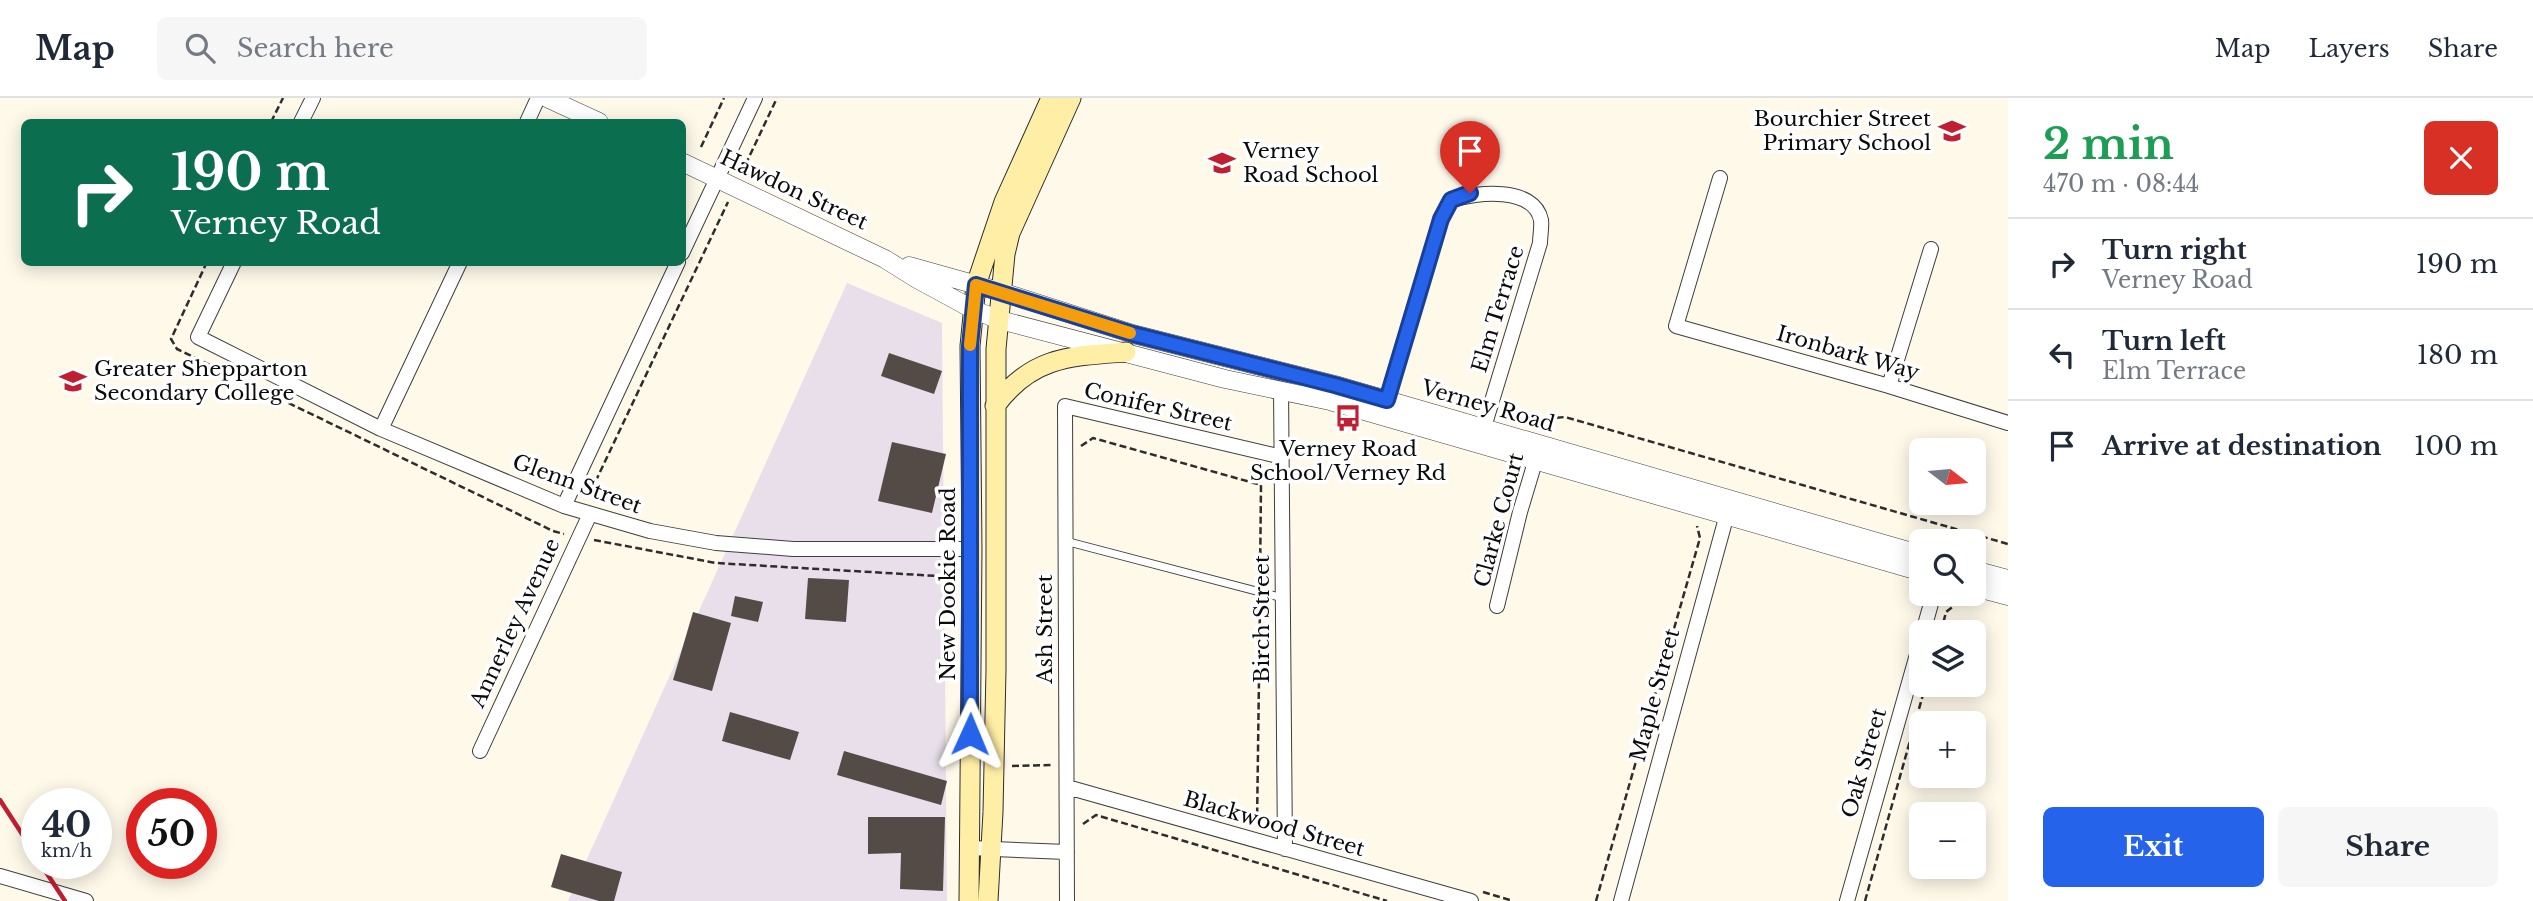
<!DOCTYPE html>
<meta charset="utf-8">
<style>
body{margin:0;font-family:"Libre Baskerville",serif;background:#f6f6f7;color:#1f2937;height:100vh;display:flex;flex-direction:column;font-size:26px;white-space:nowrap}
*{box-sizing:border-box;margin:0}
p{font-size:23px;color:#747a83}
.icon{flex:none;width:38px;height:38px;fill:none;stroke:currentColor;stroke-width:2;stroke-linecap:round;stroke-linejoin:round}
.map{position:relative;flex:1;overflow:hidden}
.panel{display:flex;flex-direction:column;background:#fff;width:525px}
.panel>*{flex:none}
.top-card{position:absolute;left:21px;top:21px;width:665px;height:147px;border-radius:10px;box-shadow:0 4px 18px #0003;background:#0b6e4f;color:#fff;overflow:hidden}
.needle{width:46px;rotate:106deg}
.tools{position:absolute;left:1909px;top:340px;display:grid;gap:14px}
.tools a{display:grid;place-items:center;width:77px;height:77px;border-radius:10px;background:#fff;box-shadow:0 4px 18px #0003;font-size:35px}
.speed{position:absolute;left:21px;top:690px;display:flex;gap:14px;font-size:35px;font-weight:700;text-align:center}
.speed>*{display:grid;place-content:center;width:91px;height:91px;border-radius:50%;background:#fff;box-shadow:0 4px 18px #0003;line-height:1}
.speed small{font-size:18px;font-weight:400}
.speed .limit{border:10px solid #d22;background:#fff;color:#111}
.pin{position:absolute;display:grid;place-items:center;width:60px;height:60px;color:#fff;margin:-72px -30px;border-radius:50% 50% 50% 0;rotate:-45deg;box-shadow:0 0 7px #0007}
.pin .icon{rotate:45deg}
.me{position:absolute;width:77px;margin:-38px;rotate:1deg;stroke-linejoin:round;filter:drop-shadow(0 0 5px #0008)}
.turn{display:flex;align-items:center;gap:24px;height:147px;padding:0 35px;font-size:32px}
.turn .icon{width:91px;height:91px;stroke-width:2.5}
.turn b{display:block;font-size:49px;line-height:60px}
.round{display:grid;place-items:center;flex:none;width:74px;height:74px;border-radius:10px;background:#f6f6f7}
.summary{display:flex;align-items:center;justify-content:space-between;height:119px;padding:0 35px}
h1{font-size:42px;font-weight:700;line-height:52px;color:#1e9e55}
.primary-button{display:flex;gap:14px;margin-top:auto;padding:14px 35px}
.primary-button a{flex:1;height:80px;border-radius:10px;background:#2563eb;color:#fff;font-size:28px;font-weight:700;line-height:80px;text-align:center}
.primary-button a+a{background:#f6f6f7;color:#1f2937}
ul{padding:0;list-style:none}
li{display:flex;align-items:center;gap:21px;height:91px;padding:0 35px;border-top:2px solid #e0e1e3}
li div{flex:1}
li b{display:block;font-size:26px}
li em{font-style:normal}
header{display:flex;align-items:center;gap:42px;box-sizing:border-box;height:98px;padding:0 35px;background:#fff;border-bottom:2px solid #e0e1e3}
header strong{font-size:33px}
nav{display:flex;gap:38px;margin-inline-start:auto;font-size:24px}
.search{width:490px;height:63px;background:#f6f6f7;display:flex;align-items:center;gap:18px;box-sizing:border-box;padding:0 24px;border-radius:10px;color:#747a83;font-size:26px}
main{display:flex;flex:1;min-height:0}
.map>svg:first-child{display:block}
</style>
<header>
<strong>Map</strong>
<div class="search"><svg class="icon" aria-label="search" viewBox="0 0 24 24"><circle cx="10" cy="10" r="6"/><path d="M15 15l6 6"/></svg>Search here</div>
<nav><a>Map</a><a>Layers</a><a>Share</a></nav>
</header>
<main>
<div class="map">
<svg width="2008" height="803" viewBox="0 0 2008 803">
<rect width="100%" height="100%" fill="#fff9ea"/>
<!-- industrial -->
<path fill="#e9dfeb" d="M847,185L942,225L947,803H568Z"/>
<!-- building -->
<path fill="#544b47" d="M889,255L942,273L934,296L881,278Z
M892,344L946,356L932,415L878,403Z
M808,480L849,482L846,524L805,521Z
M735,498L763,504L758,524L731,518Z
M693,514L731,525L712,593L673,582Z
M730,614L799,634L790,662L722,643Z
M844,653L947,683L941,707L837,677Z
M868,719H945L943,793L900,791L901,755L868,756Z
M561,756L622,774L614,803H599L551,789Z"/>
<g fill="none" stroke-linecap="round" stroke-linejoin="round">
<defs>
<path id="service" d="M1065,443L1283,500"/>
<path id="minor" d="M301,24L313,0
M527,24L538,0
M1720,80L1676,228L1889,288L2008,325
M682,155L755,0
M234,164L198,239L381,331L564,408L650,433L716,445L793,451H972
M1889,288L1931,151
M1281,291L1285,751
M1384,310L1441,121L1452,102C1476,94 1534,88 1541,122C1542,129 1540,138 1540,145L1481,339
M381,331L460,164
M564,408L678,164
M1497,508L1520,414L1538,354
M1923,534L1934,495
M480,653L590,416
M1067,689L1471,803
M970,750L1067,754
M0,778L86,803
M1067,803L1065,308L1282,359
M1621,803L1729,409
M1847,803L1922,539"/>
<path id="tertiary" d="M547,0L599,24
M682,64L885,161L917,181L974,212L1000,222L1225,281L1330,303L1922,474
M909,168L1002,194L1133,236L1335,287L1922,457
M1974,472L2008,481
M1974,489L2008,498"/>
<path id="secondary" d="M995,308C1031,259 1069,258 1126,254
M969,803L972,451L970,248L976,187L1004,104L1051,0
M988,803L993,714L996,572V251L1005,156L1010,135L1071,0"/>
</defs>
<!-- service casing -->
<use href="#service" stroke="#3e3e3e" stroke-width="9"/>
<!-- minor casing -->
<use href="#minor" stroke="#3e3e3e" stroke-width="16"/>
<!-- tertiary casing -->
<use href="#tertiary" stroke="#3e3e3e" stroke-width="19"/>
<!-- secondary casing -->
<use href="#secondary" stroke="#2d2d2d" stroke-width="21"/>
<!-- path -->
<path stroke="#2d2d2d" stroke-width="2.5" stroke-dasharray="7 3.5" stroke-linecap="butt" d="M271,24L283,0
M701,49L724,0
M741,76L777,0
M207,164L171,241L177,251L553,433L564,436
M1538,329L1554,320L1565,319L2008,446
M1081,348L1093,340L1261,387L1260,482
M591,393L728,104
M594,442L716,465L955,479
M1910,489L1915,507
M1941,534L1946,514L1960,503
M1012,668L1053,667
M1083,726L1096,717L1387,803
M1257,727L1260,506
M1483,794L1513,803
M1596,803L1700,440L1697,428
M1865,803L1926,586"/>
<!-- service -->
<use href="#service" stroke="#fff" stroke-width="7"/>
<!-- minor -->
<use href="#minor" stroke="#fff" stroke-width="14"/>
<!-- tertiary -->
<use href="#tertiary" stroke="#fff" stroke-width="18"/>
<!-- secondary -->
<use href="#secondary" stroke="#ffeea5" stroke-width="19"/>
<!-- rail -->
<path stroke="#c01f32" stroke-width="4.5" d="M0,702L37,759
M40,765L65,803"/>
</g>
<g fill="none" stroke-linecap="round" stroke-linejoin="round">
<defs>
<path id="route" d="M970,636V248L976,187L1133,236L1335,287L1387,302L1441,121L1451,102L1470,95"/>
</defs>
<!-- route casing -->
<use href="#route" stroke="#184099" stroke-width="18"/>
<!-- route -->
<use href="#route" stroke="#2563eb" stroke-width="12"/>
<!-- slow -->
<path stroke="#f59e0b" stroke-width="12" d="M970,247L976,187L1130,235"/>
</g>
<!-- icons -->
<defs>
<symbol id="school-bare" viewBox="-9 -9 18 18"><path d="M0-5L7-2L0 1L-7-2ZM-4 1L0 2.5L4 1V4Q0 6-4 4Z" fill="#c01f32" stroke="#fff" stroke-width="2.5" paint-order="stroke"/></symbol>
<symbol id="bus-bare" viewBox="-9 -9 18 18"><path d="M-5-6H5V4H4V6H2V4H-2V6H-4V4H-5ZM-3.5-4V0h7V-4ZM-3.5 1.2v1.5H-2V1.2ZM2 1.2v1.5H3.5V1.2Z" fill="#c01f32" stroke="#fff" stroke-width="2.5" paint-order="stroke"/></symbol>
</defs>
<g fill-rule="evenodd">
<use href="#school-bare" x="1933" y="14" width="38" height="38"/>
<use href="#school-bare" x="1203" y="46" width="38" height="38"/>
<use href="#school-bare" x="54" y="264" width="38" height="38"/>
<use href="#bus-bare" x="1329" y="301" width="38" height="38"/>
</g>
<g text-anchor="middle" stroke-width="7" stroke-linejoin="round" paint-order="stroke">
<!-- poi labels -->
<g font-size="21" fill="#0b0b0b" stroke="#fff" text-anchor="start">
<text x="1931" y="28" text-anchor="end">Bourchier Street<tspan x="1931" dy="24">Primary School</tspan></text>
<text x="1243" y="60">Verney<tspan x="1243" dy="24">Road School</tspan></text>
<text x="94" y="278">Greater Shepparton<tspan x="94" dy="24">Secondary College</tspan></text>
<text x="1348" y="358" text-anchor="middle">Verney Road<tspan x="1348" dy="24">School/Verney Rd</tspan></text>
</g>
<!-- street labels -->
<g font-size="21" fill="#0b0b0b" stroke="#fff">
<text transform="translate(794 92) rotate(25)" y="7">Hawdon Street</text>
<text transform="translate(1498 211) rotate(-73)" y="7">Elm Terrace</text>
<text transform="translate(1848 255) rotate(16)" y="7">Ironbark Way</text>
<text transform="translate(1488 308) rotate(16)" y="7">Verney Road</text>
<text transform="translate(1158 309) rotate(13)" y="7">Conifer Street</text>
<text transform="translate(577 386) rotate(20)" y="7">Glenn Street</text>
<text transform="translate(1499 422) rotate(-75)" y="7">Clarke Court</text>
<text transform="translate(948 486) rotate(-90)" y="7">New Dookie Road</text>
<text transform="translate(1262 521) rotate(-90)" y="7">Birch Street</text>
<text transform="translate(515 525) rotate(-65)" y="7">Annerley Avenue</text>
<text transform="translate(1045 531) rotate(-90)" y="7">Ash Street</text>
<text transform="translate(1655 597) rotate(-75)" y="7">Maple Street</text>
<text transform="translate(1864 665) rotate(-74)" y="7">Oak Street</text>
<text transform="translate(1274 726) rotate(16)" y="7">Blackwood Street</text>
</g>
</g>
</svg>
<div class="tools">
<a><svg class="needle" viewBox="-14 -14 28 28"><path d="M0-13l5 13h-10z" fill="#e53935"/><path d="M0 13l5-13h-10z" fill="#747a83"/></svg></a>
<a><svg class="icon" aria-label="search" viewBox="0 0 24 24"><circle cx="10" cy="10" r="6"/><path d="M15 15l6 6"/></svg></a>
<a><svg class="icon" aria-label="layers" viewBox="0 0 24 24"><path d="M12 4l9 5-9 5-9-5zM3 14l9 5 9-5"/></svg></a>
<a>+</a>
<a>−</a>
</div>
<div class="speed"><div>40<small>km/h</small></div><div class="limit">50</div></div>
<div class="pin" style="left:1470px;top:95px;background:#d93025"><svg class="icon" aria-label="arrive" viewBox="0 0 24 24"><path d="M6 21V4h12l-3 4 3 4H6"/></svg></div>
<svg class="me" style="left:970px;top:636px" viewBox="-20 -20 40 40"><path d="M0-17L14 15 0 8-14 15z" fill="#2563eb" stroke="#fff" stroke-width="4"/></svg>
<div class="top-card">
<div class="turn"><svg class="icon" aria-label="right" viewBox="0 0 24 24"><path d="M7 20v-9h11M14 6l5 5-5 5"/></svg><div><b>190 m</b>Verney Road</div></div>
</div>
</div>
<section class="panel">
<div class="summary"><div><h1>2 min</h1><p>470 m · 08:44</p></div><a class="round" style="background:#d93025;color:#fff"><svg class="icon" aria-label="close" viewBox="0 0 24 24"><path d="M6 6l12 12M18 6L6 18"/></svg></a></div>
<ul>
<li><svg class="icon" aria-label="right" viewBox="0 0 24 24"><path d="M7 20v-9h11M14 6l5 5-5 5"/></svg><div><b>Turn right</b><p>Verney Road</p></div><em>190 m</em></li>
<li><svg class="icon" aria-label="left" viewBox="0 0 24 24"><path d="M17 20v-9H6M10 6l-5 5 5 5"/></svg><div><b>Turn left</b><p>Elm Terrace</p></div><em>180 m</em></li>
<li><svg class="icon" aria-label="arrive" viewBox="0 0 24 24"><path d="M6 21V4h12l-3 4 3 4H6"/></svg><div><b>Arrive at destination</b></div><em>100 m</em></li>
</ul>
<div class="primary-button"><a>Exit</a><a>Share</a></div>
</section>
</main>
